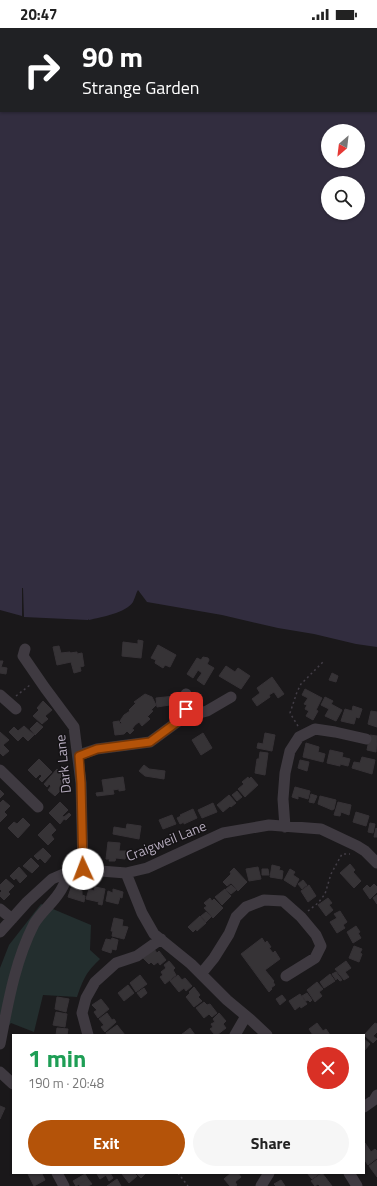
<!DOCTYPE html>
<meta charset="utf-8">
<style>
body{margin:0;font-family:"Titillium Web",sans-serif;background:#f6f6f6;color:#222;height:100vh;display:flex;flex-direction:column;font-size:15px;white-space:nowrap}
*{box-sizing:border-box;margin:0}
p{font-size:13px;color:#767676}
.icon{flex:none;width:22px;height:22px;fill:none;stroke:currentColor;stroke-width:2;stroke-linecap:round;stroke-linejoin:round}
.map{position:relative;flex:1;overflow:hidden}
.panel{position:absolute;left:12px;top:1006px;width:353px;height:140px;display:flex;flex-direction:column;background:#fff;border-radius:0px;box-shadow:0 1px 3px #0004}
.panel>*{flex:none}
.top-card{position:absolute;left:0px;top:0px;width:377px;height:84px;box-shadow:0 1px 3px #0004;background:#202124;color:#fff;overflow:hidden}
.needle{width:26px;rotate:208deg}
.fabs{position:absolute;left:321px;top:96px;display:grid;gap:8px}
.fabs a{display:grid;place-items:center;width:44px;height:44px;border-radius:50%;background:#fff;box-shadow:0 1px 3px #0004;font-size:20px}
.pin{position:absolute;display:grid;place-items:center;width:34px;height:34px;color:#fff;margin:-17px;border-radius:8px;box-shadow:0 2px 6px #0006}
.me{position:absolute;width:44px;margin:-22px;rotate:358deg;stroke-linejoin:round;filter:drop-shadow(0 0 3px #0008)}
.turn{display:flex;align-items:center;gap:14px;height:84px;padding:0 16px;font-size:18px}
.turn .icon{width:52px;height:52px;stroke-width:2.5}
.turn b{display:block;font-size:28px;line-height:34px}
.round{display:grid;place-items:center;flex:none;width:42px;height:42px;border-radius:21px;background:#f6f6f6}
.summary{display:flex;align-items:center;justify-content:space-between;height:68px;padding:0 16px}
h1{font-size:24px;font-weight:700;line-height:30px;color:#1e9e55}
.primary-button{display:flex;gap:8px;margin-top:auto;padding:8px 16px}
.primary-button a{flex:1;height:46px;border-radius:24px;background:#b45309;color:#fff;font-size:16px;font-weight:700;line-height:46px;text-align:center}
.primary-button a+a{background:#f6f6f6;color:#222}
.status{display:flex;justify-content:space-between;align-items:center;height:28px;padding:0 20px;background:#fff;direction:ltr}
.status svg{height:11px;fill:currentColor}
.map>svg:first-child{display:block}
</style>
<div class="status"><b>20:47</b><svg viewBox="0 0 49 12"><path d="M0 12V9h3v3zM5 12V6h3v6zM10 12V3h3v9zM15 12V0h3v12zM26 1h20v11H26zM47 4h2v5h-2z"/></svg></div>
<div class="map">
<svg width="377" height="1158" viewBox="0 0 377 1158">
<rect width="100%" height="100%" fill="#1a181a"/>
<!-- green -->
<path fill="#232e2e" d="M41,876L91,897L90,922L100,931C86,944 83,952 77,969L43,967L34,1004L11,995L0,1007V940L9,917Z"/>
<!-- water -->
<path fill="#322d3f" fill-rule="evenodd" d="M0,0H377V619L356,616L314,606L278,600L222,587L147,574L138,562C136,565 135,570 133,574C126,585 101,589 89,592L88,591V592L24,589L23,560H22V588L0,582ZM1,1H376V83H1ZM328,103H358V133H328ZM328,155H358V185H328Z"/>
<!-- building -->
<path fill="#363336" stroke="#363236" d="M138,612L143,613L141,630L122,628L123,614L138,616Z
M158,617L176,627L170,639L165,637L163,640L155,635L156,632L151,630Z
M59,618L61,625L70,624V625L77,624V626L82,625L84,638L80,639L81,643L74,645L71,634L57,637L53,619Z
M203,629L208,630L209,632L207,636L214,640L204,657L197,652L202,645L198,642L193,650L187,646L197,630L201,632Z
M0,633H3L1,639L7,640L6,646L0,645Z
M226,638L235,644L238,640L250,648L241,661L219,648Z
M332,645L338,648L336,654L329,652Z
M272,649L284,666L278,670L274,664L269,667L270,669L257,678L252,671L260,665L257,660Z
M305,661L322,670L316,682L318,683L313,692L306,688L309,683L305,681L307,677L304,676L308,670L302,667Z
M145,666L152,669L156,677L151,682L153,683L148,688L146,687L150,691L142,698L139,694L135,697L132,701L134,702L130,706L127,703L124,706L115,707L113,694L119,693L120,696L122,695L120,693L124,687L130,683L129,682L136,675L134,674Z
M175,668L176,676L157,679L156,670Z
M325,669L333,673L331,676L342,682L336,693L325,688L329,681L321,677Z
M43,673L52,682L45,688L48,691L42,696L33,688L39,682L37,680Z
M353,678L362,681L359,690L356,689L354,696L341,693L345,681L352,683Z
M371,683L377,684V699L368,696Z
M37,694L43,699L35,707L30,701Z
M24,698L34,707L28,713L23,708L18,713L9,704L14,699L18,703Z
M0,704L9,712L3,717L9,723L3,728L0,725Z
M203,705L212,720L201,727L192,712Z
M265,705L275,707L272,723L257,720L258,715L263,716Z
M370,707L377,708L376,724L367,722Z
M306,715L319,719L318,724L325,726L323,734L303,729Z
M330,722L343,725L342,729L350,731L348,738L340,736V738L327,735Z
M260,724L268,725L265,747L255,745L257,731H259Z
M362,729L375,732L372,746L352,740L354,734L360,735Z
M39,731L52,744L42,754L39,751L42,748L40,746L36,750L28,742Z
M300,732L309,734L307,743L298,740Z
M144,737L149,741L165,743L164,751L145,748L139,743Z
M57,741L63,747L59,751L66,757L55,768L48,762L51,758L49,756L47,759L44,756Z
M123,749L125,762L119,763V761L113,762L114,766L97,768L96,765L104,764L102,752Z
M248,749L249,751L251,749L258,757L245,769L238,761L244,756L242,754Z
M295,759L310,763L308,771L298,768V771L292,769Z
M0,762L4,766L0,770Z
M237,763L242,769L237,773L232,767Z
M311,766L317,768L314,775L309,774Z
M229,767L236,775L231,779L230,778L223,784L217,777Z
M320,768L336,772L334,781L332,782L318,776Z
M3,772L10,778L4,784L7,787L0,794V775Z
M60,774L68,782L62,788L64,789L69,785L71,787L66,792L64,791L60,796L49,785Z
M338,774L351,777L349,787L341,784L340,788L334,787Z
M213,775L217,784L202,790L198,782Z
M193,781L197,790L184,796V794L180,796L177,790L181,788L180,787Z
M356,784L369,788L366,798L353,794Z
M172,787L176,796L163,801L159,792Z
M23,790L30,797L18,810L8,800L14,794L17,796Z
M50,795L56,802L51,807L54,811L48,817L38,807Z
M370,795L375,796L373,805L368,804Z
M127,796L141,798L139,811L113,806L114,799L126,801Z
M376,800L377,801V809H374Z
M108,814L120,815L119,823H126L125,831L116,830L115,833H109L110,831H106Z
M43,820L51,828L45,835L40,830L38,832L34,828Z
M31,830L39,838L32,845L23,838Z
M350,836L355,842L353,844L361,853L354,860L340,845Z
M272,837L280,839L279,842L283,843L282,851L270,849Z
M19,839L27,848L20,855L16,850L14,852L10,848Z
M258,839L261,851L249,853L246,841Z
M234,840L247,854L238,863L231,855L227,858L223,854L231,846L230,844Z
M262,841H268L269,847H262Z
M290,841L295,844L293,847L299,851L295,859L284,852Z
M6,851L14,858L8,864L10,866L4,872L0,868V865L2,863L0,861V857Z
M303,852L307,857L302,861L298,856Z
M374,856L377,859V864L370,871L363,861L367,857L370,860Z
M231,857L236,862L231,866L226,861Z
M309,857L316,868L308,874L301,863Z
M95,859L105,861L102,877L98,876L99,874L86,871L89,861L94,863Z
M71,860L82,863V867L85,868L84,874L68,869Z
M113,861L123,864L122,870L120,869L118,876L106,873L108,863L113,865Z
M225,861L231,868L222,877L215,869Z
M377,867V876L373,870Z
M210,870L212,873L214,871L223,880L213,890L204,880L207,878L204,875Z
M328,870L332,875L329,877L333,882L326,888L318,877Z
M340,883L347,894L343,897L345,900L337,905L330,894L337,890L334,886Z
M206,884L211,889L206,894L201,888Z
M200,888L206,895L197,903L196,901L193,904L188,899Z
M114,890L123,892L122,898L128,899L124,911L112,908L113,903H111Z
M356,898L360,904L358,905L361,910L353,915L347,904Z
M112,910L118,912L116,922L112,921L111,925L102,922L106,911L111,912Z
M262,910L265,915L267,913L271,919L269,920L273,925L275,923L280,931L265,942L274,953L273,954L275,957L271,960L272,961L269,964L241,926Z
M354,918L362,921L360,925L362,926L359,934L349,930Z
M154,921L157,925L159,923L166,932L160,937L158,934L154,937L151,934L149,936L143,930Z
M169,933L175,940L173,942L176,947L165,956L160,949L163,947L161,944L166,940L164,937Z
M346,933L351,940L345,944L349,949L344,952L335,941Z
M336,944L342,952L340,953L337,950L336,952L332,946Z
M330,946L335,953L324,960L320,954Z
M140,947L147,956L136,964L130,955Z
M178,947L182,952L185,950L192,958L186,963L184,960L179,964L170,953Z
M317,954L323,961L319,964L322,968L315,974L307,962Z
M128,957L134,965L124,973L118,965Z
M194,959L200,967L198,969L202,973L194,979L186,969L190,965L189,964Z
M144,960L147,965L141,970L137,965Z
M307,965L312,972L310,974L308,972L306,973L302,968Z
M300,966L307,976L301,980L300,978L295,982L289,973Z
M282,967L286,972L280,977L276,971Z
M57,969L69,971L66,984L55,981Z
M101,971L109,981L98,990L94,984L97,982L92,977Z
M204,974L207,977L210,976L217,985L212,989L209,986L204,990L196,980Z
M56,984L67,986L65,999L53,997Z
M107,985L112,992L114,991L116,994L105,1004L101,999L104,997L99,991Z
M219,985L226,993L223,996L226,1000L217,1007H215L210,1001L213,999L211,996L215,994L213,991Z
M317,995L323,1003L326,1001L330,1007H313L309,1001Z
M375,995L377,996V1004L373,1008L377,1011L373,1015L364,1007Z
M117,997L125,1007H107L106,1005Z
M57,1000L68,1001L67,1007H56Z
M190,1000L195,1007H181Z
M364,1011L370,1016L364,1023Z
M0,1078L5,1080L0,1091Z
M365,1115L371,1124L375,1121L377,1123V1130L368,1137L364,1131Z
M377,1132V1149L369,1138Z
M30,1145H41L42,1146L31,1152L28,1146Z
M98,1145H110L113,1150L109,1153L106,1147L100,1151L97,1146Z
M123,1145H134L137,1148L129,1155L122,1146Z
M136,1145H146L141,1150Z
M231,1145H238L241,1149L235,1154L237,1157L235,1158H230L224,1151Z
M307,1145H320L312,1151Z
M322,1145L332,1158H320L318,1156L315,1158L311,1153Z
M42,1146L45,1152L34,1158L31,1152Z
M85,1146L88,1151L76,1158L73,1153Z
M88,1151L92,1156L88,1158H80L79,1156Z
M117,1151L121,1158H107Z
M281,1152L285,1158H276L274,1156Z"/>
<g fill="none" stroke-linecap="round" stroke-linejoin="round">
<!-- path -->
<path stroke="#433e47" stroke-width="1.5" stroke-dasharray="2 3" stroke-linecap="butt" d="M16,668L30,657
M298,698L290,685L297,664L301,656L324,633
M308,883L318,875L325,866L331,846L342,826H350
M178,1145L188,1158"/>
<!-- minor -->
<path stroke="#3f3a41" stroke-width="11" d="M25,621L23,628L45,660L74,699L81,755L83,841
M0,667L16,681
M184,689L207,683L231,669
M79,727L97,721L150,714L184,689L187,673L186,666
M0,742L38,779
M285,799L283,771L285,745L290,723L299,709L315,701L335,704L366,711
M126,845L142,885L154,906L191,936L227,972L251,992L267,1007
M0,881L12,891
M0,904L27,874L52,851L75,841L126,845L147,840L223,805L269,797L321,801L357,818L365,823L377,835
M201,946L214,930L229,906L236,889L246,879L264,872L283,873L301,889L316,907L321,918L315,930L286,948
M88,1007L82,985L86,970L95,954L116,935L137,928L161,911
M235,1007L246,988
M0,1016C8,975 15,933 34,896C41,884 52,876 59,865C62,861 64,856 66,852L64,846
M0,1044L13,1056
M364,1079L374,1072L377,1067
M57,1145L64,1158
M349,1145L357,1158
M261,1158L269,1145"/>
</g>
<g fill="none" stroke-linecap="round" stroke-linejoin="round">
<defs>
<path id="route" d="M83,841L81,755L79,728L97,721L150,714L184,689L186,681"/>
</defs>
<!-- route casing -->
<use href="#route" stroke="#753606" stroke-width="10"/>
<!-- route -->
<use href="#route" stroke="#b45309" stroke-width="7"/>
</g>
<g text-anchor="middle" stroke-width="3" stroke-linejoin="round" paint-order="stroke">
<!-- street labels -->
<g font-size="14" fill="#b3a9bb" stroke="#151315">
<text transform="translate(63 736) rotate(-96)" y="5">Dark Lane</text>
<text transform="translate(166 813) rotate(-22)" y="5">Craigweil Lane</text>
</g>
</g>
</svg>
<div class="fabs">
<a><svg class="needle" viewBox="-14 -14 28 28"><path d="M0-13l5 13h-10z" fill="#e53935"/><path d="M0 13l5-13h-10z" fill="#767676"/></svg></a>
<a><svg class="icon" aria-label="search" viewBox="0 0 24 24"><circle cx="10" cy="10" r="6"/><path d="M15 15l6 6"/></svg></a>
</div>
<div class="pin" style="left:186px;top:681px;background:#d93025"><svg class="icon" aria-label="arrive" viewBox="0 0 24 24"><path d="M6 21V4h12l-3 4 3 4H6"/></svg></div>
<svg class="me" style="left:83px;top:841px" viewBox="-20 -20 40 40"><circle r="19" fill="#fff"/><path d="M0-13L10 11 0 6-10 11z" fill="#b45309"/></svg>
<div class="top-card">
<div class="turn"><svg class="icon" aria-label="right" viewBox="0 0 24 24"><path d="M7 20v-9h11M14 6l5 5-5 5"/></svg><div><b>90 m</b>Strange Garden</div></div>
</div>
<section class="panel">
<div class="summary"><div><h1>1 min</h1><p>190 m · 20:48</p></div><a class="round" style="background:#d93025;color:#fff"><svg class="icon" aria-label="close" viewBox="0 0 24 24"><path d="M6 6l12 12M18 6L6 18"/></svg></a></div>
<div class="primary-button"><a>Exit</a><a>Share</a></div>
</section>
</div>
